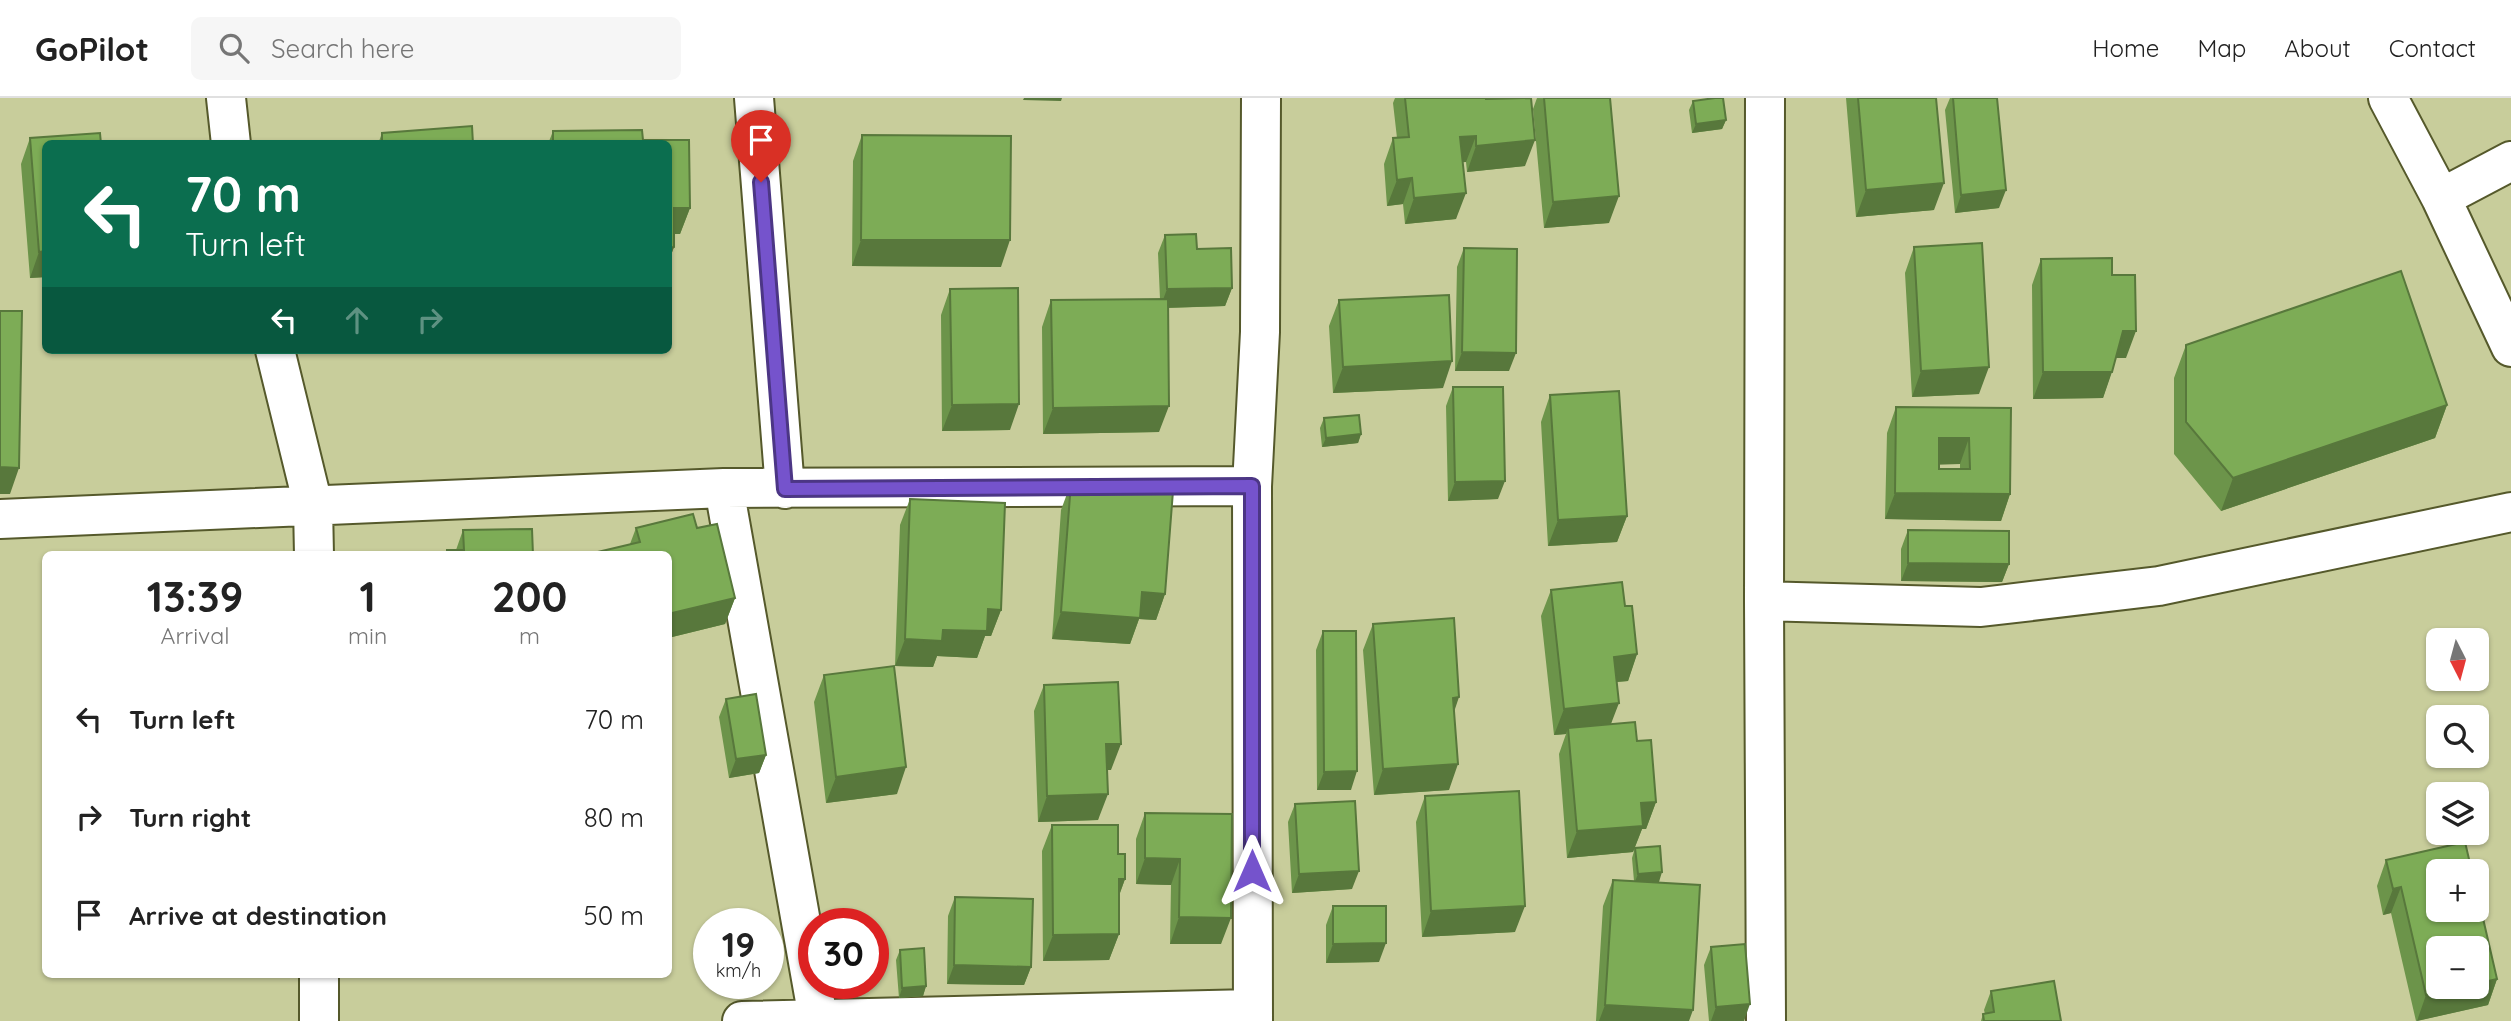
<!DOCTYPE html>
<meta charset="utf-8">
<style>
body{margin:0;font-family:Quicksand,sans-serif;background:#f6f6f6;color:#222;height:100vh;display:flex;flex-direction:column;font-size:26px;white-space:nowrap}
*{box-sizing:border-box;margin:0}
p{font-size:23px;color:#767676}
.icon{flex:none;width:38px;height:38px;fill:none;stroke:currentColor;stroke-width:2;stroke-linecap:round;stroke-linejoin:round}
.map{position:relative;flex:1;overflow:hidden}
.details{position:absolute;left:42px;top:453px;width:630px;height:427px;display:flex;flex-direction:column;background:#fff;border-radius:10px;box-shadow:0 2px 5px #0004}
.details>*{flex:none}
.guide{position:absolute;left:42px;top:42px;width:630px;height:214px;border-radius:10px;box-shadow:0 2px 5px #0004;background:#0b6e4f;color:#fff;overflow:hidden}
.needle{width:46px;rotate:174deg}
.controls{position:absolute;left:2426px;top:530px;display:grid;gap:14px}
.controls a{display:grid;place-items:center;width:63px;height:63px;border-radius:10px;background:#fff;box-shadow:0 2px 5px #0004;font-size:35px}
.speed{position:absolute;left:693px;top:810px;display:flex;gap:14px;font-size:35px;font-weight:700;text-align:center}
.speed>*{display:grid;place-content:center;width:91px;height:91px;border-radius:50%;background:#fff;box-shadow:0 2px 5px #0004;line-height:1}
.speed small{font-size:18px;font-weight:400}
.speed .limit{border:10px solid #d22;background:#fff;color:#111}
.pin{position:absolute;display:grid;place-items:center;width:60px;height:60px;color:#fff;margin:-72px -30px;border-radius:50% 50% 50% 0;rotate:-45deg;box-shadow:0 0 7px #0007}
.pin .icon{rotate:45deg}
.me{position:absolute;width:77px;margin:-38px;rotate:0deg;stroke-linejoin:round;filter:drop-shadow(0 0 5px #0008)}
.turn{display:flex;align-items:center;gap:24px;height:147px;padding:0 28px;font-size:32px}
.turn .icon{width:91px;height:91px;stroke-width:2.5}
.turn b{display:block;font-size:49px;line-height:60px}
.lanes{display:flex;align-items:center;height:66px;padding:0 28px;background:#0003;justify-content:center;gap:35px;direction:ltr}
.lanes .off{opacity:.35}
.eta{display:flex;justify-content:space-evenly;align-items:center;height:119px;text-align:center}
.eta b{font-size:42px;font-weight:800;line-height:49px}
ul{padding:0;list-style:none}
li{display:flex;align-items:center;gap:21px;height:98px;padding:0 28px}
li div{flex:1}
li b{display:block;font-size:26px}
li em{font-style:normal}
header{display:flex;align-items:center;gap:42px;box-sizing:border-box;height:98px;padding:0 35px;background:#fff;border-bottom:2px solid #e0e0e0}
header strong{font-size:33px}
nav{display:flex;gap:38px;margin-inline-start:auto;font-size:24px}
.search{width:490px;height:63px;background:#f6f6f6;display:flex;align-items:center;gap:18px;box-sizing:border-box;padding:0 24px;border-radius:10px;color:#767676;font-size:26px}
.map>svg:first-child{display:block}
</style>
<header>
<strong>GoPilot</strong>
<div class="search"><svg class="icon" aria-label="search" viewBox="0 0 24 24"><circle cx="10" cy="10" r="6"/><path d="M15 15l6 6"/></svg>Search here</div>
<nav><a>Home</a><a>Map</a><a>About</a><a>Contact</a></nav>
</header>
<div class="map">
<svg width="2511" height="923" viewBox="0 0 2511 923">
<rect width="100%" height="100%" fill="#c8cd9b"/>
<g fill="none" stroke-linecap="round" stroke-linejoin="round">
<defs>
<path id="street" d="M226,0L231,46
M754,0L785,391
M1765,0L1764,503L1766,923
M2388,0L2441,100L2511,249
M2441,100L2511,63
M275,252L313,407L314,457
M724,390L818,920
M0,421L724,390L1252,388
M1764,503L1981,509L2159,488L2511,414
M319,923V877
M742,923L1252,911
M1253,923L1252,388L1260,234L1261,0"/>
</defs>
<!-- street casing -->
<use href="#street" stroke="#55592b" stroke-width="42"/>
<!-- street -->
<use href="#street" stroke="#fff" stroke-width="38"/>
</g>
<!-- wall -->
<path fill="#6c944a" fill-rule="evenodd" d="M1395,0H1486L1525,68L1467,74L1466,64H1463L1456,121L1405,126L1403,106L1387,108L1384,66L1393,40H1397L1393,5Z
M1537,0H1610L1609,125L1544,130L1533,11Z
M1846,0H1936L1934,112L1856,119Z
M1950,0H1997L1999,110L1955,115L1945,12Z
M1693,3L1726,22L1722,31L1692,35L1689,12Z
M642,32L643,42H689L690,110L680,136H674V149L668,165V46H548L553,33Z
M382,35L473,46H378Z
M862,37L1001,169L852,168L853,63Z
M30,40L46,46V179L30,180L21,66Z
M1165,137L1197,151L1232,190L1225,208L1168,210L1159,334L1043,336L1042,229L1051,202L1160,201L1158,155Z
M1914,149L1979,296L1912,299L1905,175Z
M1464,150L1509,273H1455L1457,169Z
M2041,161L2126,260H2116L2103,300L2033,301L2032,187Z
M950,191L1010,332L942,333L941,217Z
M1339,202L1443,290L1333,295L1329,228Z
M2186,247L2447,307L2435,340L2221,413L2174,356V280Z
M1453,289L1498,401L1448,403L1446,308Z
M1550,297L1627,418L1617,444L1548,448L1541,324Z
M1896,309L2011,310L2010,396L2001,423L1885,421L1887,335ZM1939,366H1960V371H1939Z
M1324,320L1361,336L1358,345L1322,349L1320,330Z
M1071,385L1165,496L1156,522L1139,521L1130,546L1052,541L1061,412Z
M910,401L1001,512L991,538H985L977,560L937,558L933,569L895,568L900,427Z
M636,430H697L735,500L725,526L668,540V457L630,446Z
M463,432L533,457H446L447,452H456Z
M1908,432L2009,466L2002,484L1901,483V451Z
M1551,492L1625,508L1637,556L1628,583L1616,584L1611,626L1637,643L1656,704L1646,731H1642L1633,754L1567,760L1559,656L1566,636L1554,637L1541,518Z
M1373,526L1454,614L1449,692L1374,697L1363,552Z
M1323,533L1351,692H1317L1316,552Z
M824,577L897,696L826,705L814,604Z
M1044,587L1111,672H1107L1098,722L1038,724L1034,613Z
M726,601L766,657L759,675L729,680L719,619Z
M1425,698L1515,834L1422,839L1416,724Z
M1295,706L1352,791L1292,795L1288,724Z
M1145,715L1232,716L1221,846H1170L1171,787L1136,786V741Z
M1052,727L1118,756L1125,781L1119,798V836L1109,862L1043,863L1042,753Z
M1635,750L1659,784H1651L1689,923H1596L1603,808L1613,782L1634,783L1632,760Z
M2386,762L2497,881L2488,907L2416,923L2391,815L2383,817L2377,788Z
M955,799L1031,869L1024,887L947,886L948,818Z
M1333,808L1379,864L1326,865V827Z
M1711,849L1744,923H1709L1704,867Z
M900,852L926,888L923,898L899,900L896,862Z
M1991,893L2061,923H1981L1983,916H1985L1984,912Z"/>
<!-- shaded-wall -->
<path fill="#58783c" d="M1024,0H1062L1061,3L1023,2Z
M1726,22L1722,31L1692,35L1696,26Z
M1476,38L1466,64L1451,65L1460,39Z
M1535,42L1525,68L1467,74L1476,48Z
M1412,80L1403,106L1387,108L1397,82Z
M1944,85L1934,112L1856,119L1866,92Z
M2006,92L1999,110L1955,115L1961,97Z
M1466,95L1456,121L1405,126L1414,100Z
M1619,98L1609,125L1544,130L1553,104Z
M674,110H690L680,136H668Z
M861,142H1010L1001,169L852,168Z
M674,149L668,165V150Z
M46,153V179L30,180L39,154Z
M1232,190L1225,208L1160,210L1167,191Z
M2123,233H2136L2126,260H2114Z
M1462,254L1516,255L1509,273H1455Z
M1452,263L1443,290L1333,295L1343,269Z
M1989,269L1979,296L1912,299L1921,273Z
M2043,274H2112L2103,300L2033,301Z
M1019,306L1010,332L942,333L952,307Z
M2447,307L2435,340L2221,413L2233,380Z
M1169,308L1159,334L1043,336L1053,310Z
M1361,336L1358,345L1322,349L1326,340Z
M1939,340H1969L1960,366L1929,367Z
M0,369L19,370L10,396H0Z
M1505,383L1498,401L1448,403L1455,384Z
M1895,395L2010,396L2001,423L1885,421Z
M1627,418L1617,444L1548,448L1558,422Z
M1908,465L2009,466L2002,484L1901,483Z
M1142,494L1165,496L1156,522L1139,521L1130,546L1052,541L1061,514Z
M735,500L725,526L668,540V516Z
M988,511L1001,512L991,538H985L977,560L937,558L933,569L895,568L905,541Z
M1637,556L1628,583L1604,585L1614,559Z
M1459,599L1450,626L1453,600Z
M1619,605L1609,631L1568,630L1566,636L1554,637L1564,611Z
M1106,646H1121L1111,672H1096Z
M766,657L759,675L729,680L736,661Z
M1458,666L1449,692L1374,697L1383,671Z
M906,669L897,696L826,705L836,679Z
M1357,673L1351,692H1317L1324,674Z
M1108,696L1098,722L1038,724L1047,698Z
M1656,704L1646,731H1642L1633,754L1567,760L1577,733L1641,705Z
M1145,760L1180,761L1171,787L1136,786Z
M1359,773L1352,791L1292,795L1299,776Z
M1662,774L1659,784L1634,786L1638,776Z
M1119,781H1125L1115,808Z
M2401,789L2391,815L2383,817L2393,791Z
M1525,808L1515,834L1422,839L1431,813Z
M1179,819L1231,820L1221,846H1170Z
M1119,836L1109,862L1043,863L1053,837Z
M1386,845L1379,864L1326,865L1333,846Z
M954,867L1031,869L1024,887L947,886Z
M2497,881L2488,907L2417,923L2426,897L2462,889H2476V886Z
M926,888L923,898L899,900L902,890Z
M1750,906L1744,923H1711L1716,909Z
M1605,907L1693,912L1689,923H1599Z"/>
<!-- building -->
<path fill="#7dac56" stroke="#58783c" stroke-width="2" fill-rule="evenodd" d="M1405,0H1486V1L1531,0L1535,42L1476,48V38L1460,39L1466,95L1414,100L1412,80L1397,82L1393,40L1409,39Z
M1544,0H1610L1619,98L1553,104Z
M1715,0H1723L1726,22L1696,26L1693,3Z
M1858,0H1936L1944,85L1866,92Z
M1953,0H1997L2006,92L1961,97Z
M472,28L473,46H382V35Z
M642,32L643,42H689L690,110H674V149L668,150V46H553V33Z
M100,35L101,46H46V153L39,154L30,40Z
M862,37L1011,38L1010,142H861Z
M1196,136L1197,151L1231,150L1232,190L1167,191L1165,137Z
M1982,145L1989,269L1921,273L1914,149Z
M1464,150L1517,151L1516,255L1462,254Z
M2112,160V177H2135L2136,233H2123L2112,274H2043L2041,161Z
M2401,173L2447,307L2233,380L2186,324V247Z
M1018,190L1019,306L952,307L950,191Z
M1449,197L1452,263L1343,269L1339,202Z
M1168,201L1169,308L1053,310L1051,202Z
M0,213H22L19,370L0,369Z
M1453,289H1503L1505,383L1455,384Z
M1619,293L1627,418L1558,422L1550,297Z
M1896,309L2011,310L2010,396L1895,395ZM1939,340H1969L1970,371H1939Z
M1359,317L1361,336L1326,340L1324,320Z
M1071,385L1173,393L1165,496L1142,494L1140,520L1061,514Z
M910,401L1005,405L1001,512L988,511L987,533L943,532L942,543L905,541Z
M693,416L697,430L717,426L735,500L668,516V457H585L640,444L636,430Z
M532,431L533,457H447V452H464L463,432Z
M1908,432L2009,433V466L1908,465Z
M1622,484L1625,508H1632L1637,556L1614,559L1619,605L1564,611L1551,492Z
M1454,520L1459,599L1453,600L1458,666L1383,671L1373,526Z
M1323,533H1356L1357,673L1324,674Z
M894,568L906,669L836,679L824,577Z
M1118,584L1121,646H1106L1108,696L1047,698L1044,587Z
M756,596L766,657L736,661L726,601Z
M1635,624L1637,643L1651,642L1656,704L1641,705L1643,728L1577,733L1568,630Z
M1519,693L1525,808L1431,813L1425,698Z
M1355,703L1359,773L1299,776L1295,706Z
M1145,715L1232,716L1231,820L1179,819L1180,761L1145,760Z
M1052,727H1118V756H1125V781H1119V836L1053,837Z
M2465,744L2472,774H2438V812H2476V790L2497,881L2476,886V850H2438V889H2462L2426,897L2401,789L2393,791L2386,762Z
M1660,748L1662,774L1638,776L1635,750Z
M1613,782L1700,787L1693,912L1605,907Z
M955,799L1033,801L1031,869L954,867Z
M1333,808H1386V845L1333,846Z
M1745,846L1750,906L1716,909L1711,849Z
M924,850L926,888L902,890L900,852Z
M2054,883L2061,923H1984L1983,916L1994,914L1991,893Z"/>
<g fill="none" stroke-linecap="round" stroke-linejoin="round">
<defs>
<path id="route" d="M761,84L785,391L1252,388V773"/>
</defs>
<!-- route casing -->
<use href="#route" stroke="#4c3685" stroke-width="18"/>
<!-- route -->
<use href="#route" stroke="#7553cc" stroke-width="12"/>
</g>
</svg>
<div class="controls">
<a><svg class="needle" viewBox="-14 -14 28 28"><path d="M0-13l5 13h-10z" fill="#e53935"/><path d="M0 13l5-13h-10z" fill="#767676"/></svg></a>
<a><svg class="icon" aria-label="search" viewBox="0 0 24 24"><circle cx="10" cy="10" r="6"/><path d="M15 15l6 6"/></svg></a>
<a><svg class="icon" aria-label="layers" viewBox="0 0 24 24"><path d="M12 4l9 5-9 5-9-5zM3 14l9 5 9-5"/></svg></a>
<a>+</a>
<a>−</a>
</div>
<div class="speed"><div>19<small>km/h</small></div><div class="limit">30</div></div>
<div class="pin" style="left:761px;top:84px;background:#d93025"><svg class="icon" aria-label="arrive" viewBox="0 0 24 24"><path d="M6 21V4h12l-3 4 3 4H6"/></svg></div>
<svg class="me" style="left:1252px;top:773px" viewBox="-20 -20 40 40"><path d="M0-17L14 15 0 8-14 15z" fill="#7553cc" stroke="#fff" stroke-width="4"/></svg>
<div class="guide">
<div class="turn"><svg class="icon" aria-label="left" viewBox="0 0 24 24"><path d="M17 20v-9H6M10 6l-5 5 5 5"/></svg><div><b>70 m</b>Turn left</div></div>
<div class="lanes"><svg class="icon" aria-label="left" viewBox="0 0 24 24"><path d="M17 20v-9H6M10 6l-5 5 5 5"/></svg><svg class="icon off" aria-label="ahead" viewBox="0 0 24 24"><path d="M12 20V5M6 11l6-6 6 6"/></svg><svg class="icon off" aria-label="right" viewBox="0 0 24 24"><path d="M7 20v-9h11M14 6l5 5-5 5"/></svg></div>
</div>
<section class="details">
<div class="eta">
<div><b>13:39</b><p>Arrival</p></div>
<div><b>1</b><p>min</p></div>
<div><b>200</b><p>m</p></div>
</div>
<ul>
<li><svg class="icon" aria-label="left" viewBox="0 0 24 24"><path d="M17 20v-9H6M10 6l-5 5 5 5"/></svg><div><b>Turn left</b></div><em>70 m</em></li>
<li><svg class="icon" aria-label="right" viewBox="0 0 24 24"><path d="M7 20v-9h11M14 6l5 5-5 5"/></svg><div><b>Turn right</b></div><em>80 m</em></li>
<li><svg class="icon" aria-label="arrive" viewBox="0 0 24 24"><path d="M6 21V4h12l-3 4 3 4H6"/></svg><div><b>Arrive at destination</b></div><em>50 m</em></li>
</ul>
</section>
</div>
